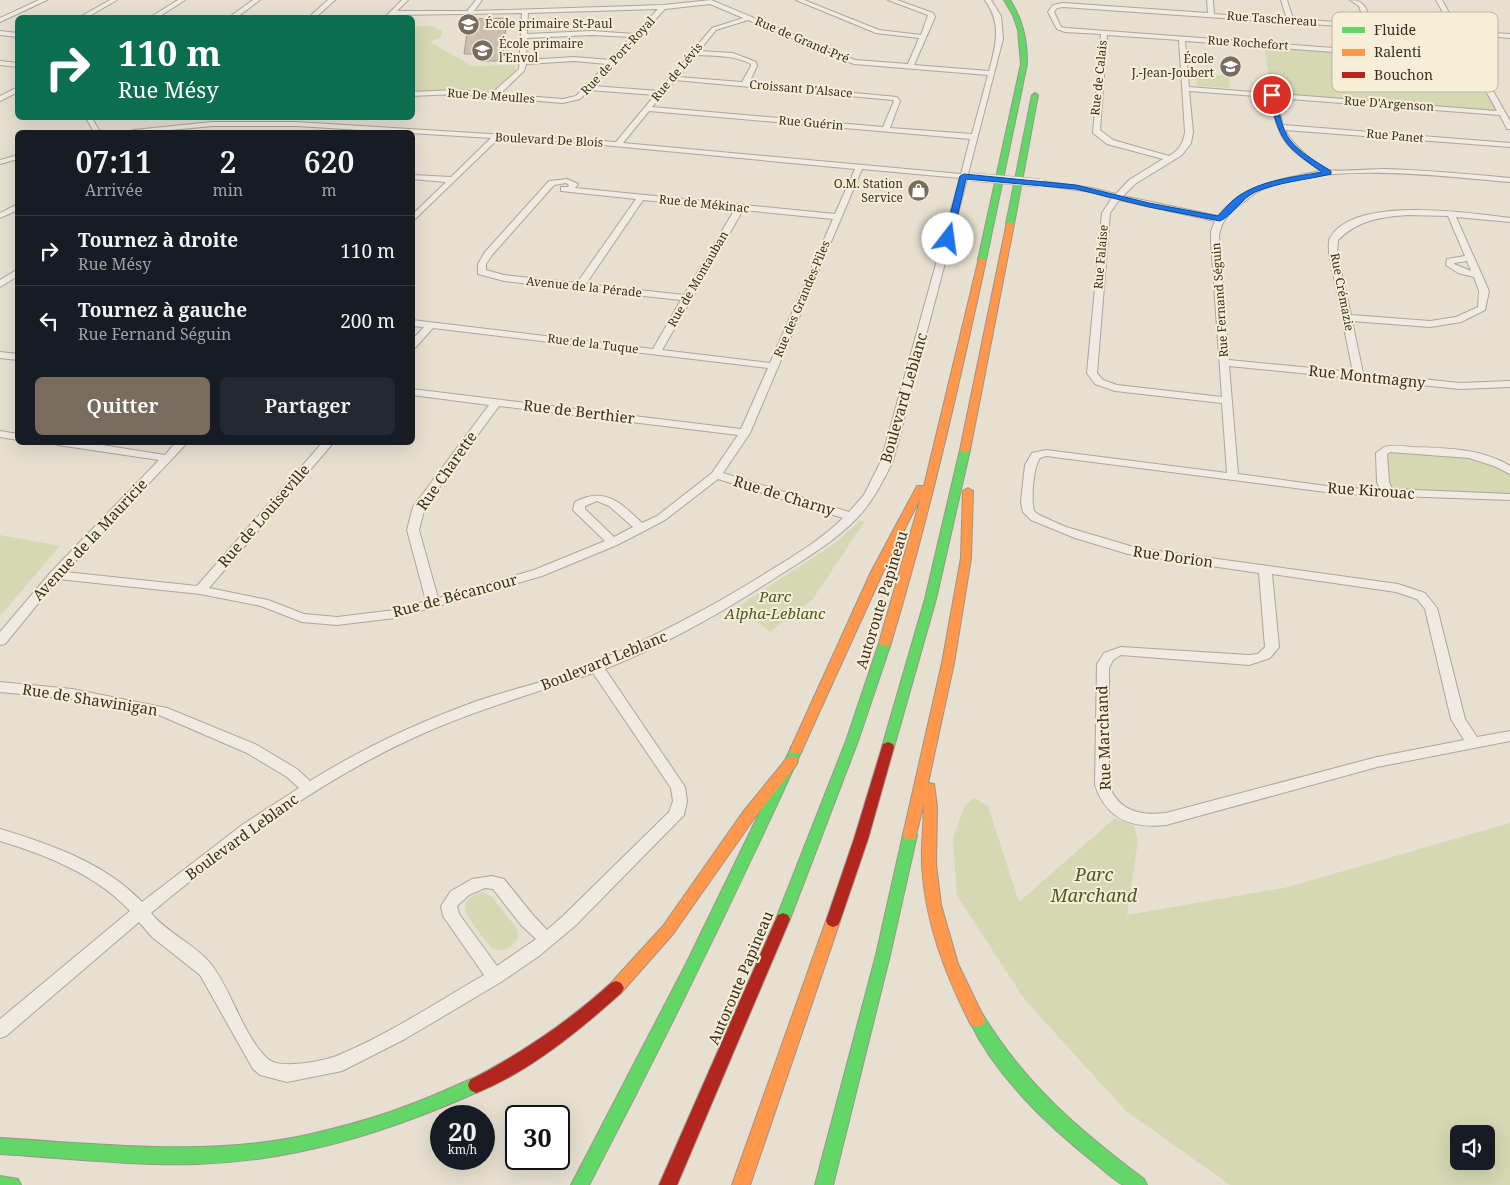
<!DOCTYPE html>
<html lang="fr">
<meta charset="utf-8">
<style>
body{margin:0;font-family:"Noto Serif",serif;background:#242831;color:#f1f3f6;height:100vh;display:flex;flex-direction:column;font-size:19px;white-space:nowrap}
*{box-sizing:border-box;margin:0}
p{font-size:16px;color:#9ea1a6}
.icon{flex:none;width:28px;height:28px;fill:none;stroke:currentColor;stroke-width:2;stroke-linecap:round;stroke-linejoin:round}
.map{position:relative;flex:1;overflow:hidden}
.drawer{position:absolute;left:15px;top:130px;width:400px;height:315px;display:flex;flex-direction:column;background:#171b24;border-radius:8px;box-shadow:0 5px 20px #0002}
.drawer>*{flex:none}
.hud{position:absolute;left:15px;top:15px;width:400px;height:105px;border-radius:8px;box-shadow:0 5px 20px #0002;background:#0b6e4f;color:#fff;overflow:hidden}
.controls{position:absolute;left:1450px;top:1125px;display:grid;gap:10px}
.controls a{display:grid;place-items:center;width:45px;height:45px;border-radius:8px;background:#171b24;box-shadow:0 5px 20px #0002;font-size:25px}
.speed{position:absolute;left:430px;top:1105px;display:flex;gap:10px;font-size:25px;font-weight:700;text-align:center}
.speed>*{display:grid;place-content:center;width:65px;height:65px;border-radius:50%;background:#171b24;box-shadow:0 5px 20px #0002;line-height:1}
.speed small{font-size:12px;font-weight:400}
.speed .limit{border:2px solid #111;border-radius:8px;background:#fff;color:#111}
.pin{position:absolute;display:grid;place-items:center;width:42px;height:42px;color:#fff;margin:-21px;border:2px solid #fff;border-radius:50%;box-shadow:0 1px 5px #0007}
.me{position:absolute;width:55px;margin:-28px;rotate:15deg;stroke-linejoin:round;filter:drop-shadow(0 0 4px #0008)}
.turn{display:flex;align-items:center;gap:18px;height:105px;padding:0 20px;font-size:22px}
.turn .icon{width:65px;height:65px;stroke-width:2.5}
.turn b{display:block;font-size:35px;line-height:42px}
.eta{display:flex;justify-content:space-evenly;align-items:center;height:85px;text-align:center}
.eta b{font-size:30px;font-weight:600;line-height:35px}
.button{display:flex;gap:10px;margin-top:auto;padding:10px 20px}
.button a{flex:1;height:58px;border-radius:8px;background:#786c5e;color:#fff;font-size:20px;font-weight:600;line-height:58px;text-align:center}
.button a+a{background:#242831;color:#f1f3f6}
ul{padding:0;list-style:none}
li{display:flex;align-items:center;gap:15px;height:70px;padding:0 20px;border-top:1px solid #363941}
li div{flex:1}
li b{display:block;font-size:19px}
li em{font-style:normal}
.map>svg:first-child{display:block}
</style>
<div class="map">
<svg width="1510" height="1185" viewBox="0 0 1510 1185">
<rect width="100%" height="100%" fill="#e7e0d1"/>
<!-- green -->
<path fill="#d6d7b3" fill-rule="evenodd" d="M419,26H436V28L442,31L441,37L430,42L472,66L515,65L516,71L493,92H413V30Z
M1264,46L1346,50L1356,79L1485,89L1501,112L1272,93Z
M1196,73L1229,76L1230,88L1197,86Z
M1388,449L1469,455L1510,471V497L1388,494L1383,482Z
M860,521H865L813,599L770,632L739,606L834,544Z
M0,535L60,546L0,616Z
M974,798L988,806L1019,902L1115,818L1134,826L1138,841L1127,915L1288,887L1510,823V1185H1230L1126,1111L1025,1000L957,896L953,838L965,805ZM1459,1134H1486V1161H1459Z
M484,892L492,897L515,926L518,931V939C511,948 503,952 493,949C487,943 482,936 477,930C465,913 456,899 484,892Z"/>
<!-- building -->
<path fill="#cbbfb2" stroke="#a89c90" d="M507,18L502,61H483L484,54H464L469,19Z"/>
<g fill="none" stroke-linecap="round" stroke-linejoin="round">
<defs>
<path id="street" d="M39,0H47L0,22V18Z
M110,0H117L86,18H78Z
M178,0H185L157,18H149Z
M253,0H260L236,18H228Z
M328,0H335L315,18H308Z
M402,0H408L397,11H467L476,0H482L474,11L663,5L711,0L855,60L908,64L919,38L876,33L796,0H804L879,30L921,35L928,15L888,0H897L933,13L935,17L914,65L989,71C996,45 1002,24 985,0H991L1001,16L1003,39L968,174L976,177L967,179L893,461C883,481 872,503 857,518C836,540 807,558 781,574C725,611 667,644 605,669L685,787L687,801L684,815L575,926L539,956L501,982L405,1039L342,1071L287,1082L260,1075L253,1069L200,975L152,937L139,922L6,1036L0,1038V1019L130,911C97,875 46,855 0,841V829C50,844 105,863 142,902L242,825L299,788L287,777L247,753L159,715L72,699L0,692V682L72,689L167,708L257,745L297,769L310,781C363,748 419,722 477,701C514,688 553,681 589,665C649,639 707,610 763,575C790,558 820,541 843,518L718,479L665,520L617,545L542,576L395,618L337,625L302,622L261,606L200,594L58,579L5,644L0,645V632L51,572L159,460L58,445L53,442H83L165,455L176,442H188L65,572L197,586L323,442H334L209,588L268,600L304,614L337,617L395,610L426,601L407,530L413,507L489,405L412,395V389L741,429L768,368L433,328L415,348L412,349V340L424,327L412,326V320L653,349L681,300L504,281L478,274V264L485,252L549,181L567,179L578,184L575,188L835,214L855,169L571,142L499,138L412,222V215L446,182L412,179V175L451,177L491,138L297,126H212L150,132H130L134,130L212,122H297L616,142L655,95L589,90L580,99L563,103L456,94L412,96V92L456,90L492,93L519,69L522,13L394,15L387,17V15ZM710,4L743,18L712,28L659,91L593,86L665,9ZM658,9L634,34L592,31L527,34L528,13ZM748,20L854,64L988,75L972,134L890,128L900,101L897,97L749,83L757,66L756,62L733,53L699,51L716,30ZM592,35L631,37L610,60L574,57L526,60L527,38ZM696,55C715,56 734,55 751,64V66L742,82L678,77ZM574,61L607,64L576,96L563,99L500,94L524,71L526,64ZM675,80L893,100L894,101L883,127L652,107ZM649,111L970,139L961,174L623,143ZM862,169L960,178L881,461L864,495L849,512L723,473L750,433ZM566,183L569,185L568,187H561V191L636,199L577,283L504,275L486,270V264L492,255L554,185ZM643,200L735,209L684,295L586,284ZM743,210L833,219L770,363L662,350ZM499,406L738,435L712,473L657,516L642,523C621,503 605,486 575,502L573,510L605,541L534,570L438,598L419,530L425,507ZM597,501L609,506L633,527L614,537L585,509V506ZM593,673L671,788L673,801L669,812L563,916L547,930L533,915L504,879L492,876L472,879L451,891L441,906L443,916L484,975C437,1002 391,1033 341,1054C327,1061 279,1070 268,1059C244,1038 231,989 211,964C195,944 168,934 151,913C234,844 323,778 422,734C478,709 536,693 593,673ZM485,888L493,889L521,925L536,939L497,966L459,914L457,906L469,895Z
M1207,0H1213L1214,14L1287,19L1281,0H1287L1293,19L1365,24L1359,6L1350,0C1366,0 1367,11 1372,25L1453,30L1436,0H1442L1459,31L1510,34V38L1461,34L1510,121V129H1507L1500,115L1276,98L1283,125L1510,143V147L1285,130C1291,143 1315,165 1329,170C1335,172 1374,169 1383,169C1426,170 1468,174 1510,178V182C1440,176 1321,160 1257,192C1252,195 1247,200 1242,203C1230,212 1221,221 1219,236L1229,360L1353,372L1329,253C1329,249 1328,242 1330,238C1354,195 1470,213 1510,218V222L1456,217L1489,291L1485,310L1461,322L1430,327L1352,321L1363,373L1460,383L1510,381V387L1460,389L1229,366L1238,474L1341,488L1380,489L1377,482L1376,453L1384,447C1393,445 1403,446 1411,447C1444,448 1481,448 1510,466V474L1494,466L1469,458L1390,452L1387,454L1389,482L1392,489L1510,494V500L1341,494L1046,456L1040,458C1033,467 1031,500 1034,511L1039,515L1066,527L1137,548L1398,584L1425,593L1437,608L1465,719L1477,737L1510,731V741L1377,767L1166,825C1132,829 1106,819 1095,785L1097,664L1104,653L1121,647L1249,655L1258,654L1265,647L1259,573L1128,554L1075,538L1031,520L1023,512L1021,502L1025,465L1032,453L1046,450L1227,473L1222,403L1115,391L1095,384L1087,373L1102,213L1112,198L1092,192L1040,185L1036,183L1040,181L1092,188L1116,194L1129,180L1163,159L1107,144L1093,133L1101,34L1065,32L1057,29L1048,12L1053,5L1063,3L1208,13ZM1063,7L1455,34L1468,58L1066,28L1061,27L1054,12L1057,8ZM1107,35L1179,40L1185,132C1183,144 1179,150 1169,156L1113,140L1100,130ZM1185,41L1470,62L1497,111L1189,87ZM1189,91L1269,97C1280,141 1284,146 1321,171C1284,178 1243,185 1218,216L1123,196L1135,184L1182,155L1191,143L1193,132ZM1119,200L1215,221L1211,231V242L1222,397L1117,385L1103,380L1097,373L1110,213ZM1407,215L1448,216L1465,256L1447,259L1446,265L1458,273L1474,277L1479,291L1478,307L1456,317L1430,321L1351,315L1337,253L1338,240C1358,220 1381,217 1407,215ZM1467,261L1471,271L1454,264V263ZM1272,574L1396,592L1417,599L1425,609L1451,719L1464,740L1377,757L1166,813C1141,816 1118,811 1109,785V668L1113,660L1121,655L1249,665L1270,658L1279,647Z
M0,31L18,33V37L0,35Z
M0,61L18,63V67L0,65Z
M18,87V92L0,101V96Z
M86,118H92L100,132H94Z
M18,155V159L0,164V160Z
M18,204V210L0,218V213Z
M18,269V276L0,287V280Z
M0,352L18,354V360L0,358Z
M0,431L18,434V440L0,437Z"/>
<path id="fast" d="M1004,0H1010C1023,20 1027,40 1027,64L986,260L982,262L978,260L1021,64L1018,30L1013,15Z
M1035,93L1038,95L1014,224L1010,226L1006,224L1032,95Z
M965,447L970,450L936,599L894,747L893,750H883L882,747L925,599L960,450Z
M885,639L891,643L858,741L790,919L788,923L783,925L778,923L776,919L846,741L879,643Z
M796,745L801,747L802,750C735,897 664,1042 589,1185H571L686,964L790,750L791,747Z
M910,830L915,831L917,835L890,955L833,1185H815L876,955L903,835L905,831Z
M977,1013L983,1015C1025,1084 1080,1131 1144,1179L1147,1185C1140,1185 1130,1185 1124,1185C1114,1181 1104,1170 1096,1164C1047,1125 996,1077 969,1020L971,1015Z
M476,1077L482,1080L484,1085L482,1090C391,1131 297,1161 197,1164C131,1166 66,1158 0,1154V1138C103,1144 205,1157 307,1135C342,1127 376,1118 409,1105C432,1097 454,1086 476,1077Z
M0,1176L18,1179L21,1185H0Z"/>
<path id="slow" d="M1007,222L1014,224L970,450L965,453L960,450Z
M979,258L986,260C958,389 929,517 891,643L885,647L879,643L921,497L883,572L802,750L801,753H791L790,750L871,572L916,488L917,486H924Z
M968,488L973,491L971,558L954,663L928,783L934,784L937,807L936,864L941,905L958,964L985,1020L983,1025L977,1027L971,1025C945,974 925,922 922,865C921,844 924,824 924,803L915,839L910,840L905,839L903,835L942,663L961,558L963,491Z
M792,756L797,758L798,761L797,764L753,820L673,934L621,993L616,995L611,993L608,988L611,983L663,926L743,812L787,758Z
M833,915L838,917L840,921L750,1185H732L826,921L828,917Z"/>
<path id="jam" d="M888,742L893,744L894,747L868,839L840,921L838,925L833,927L828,925L826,921L854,839L882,747L883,744Z
M783,913L788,915L790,919L677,1185H659L776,919L778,915Z
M616,981L621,983L624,988L621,993C580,1030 529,1072 476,1093L470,1090L468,1085L470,1080C522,1053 568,1022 611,983Z"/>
</defs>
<!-- street casing -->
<use href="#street" stroke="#ada599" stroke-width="2"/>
<!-- fast casing -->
<use href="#fast" stroke="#9c958a" stroke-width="2"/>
<!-- slow casing -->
<use href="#slow" stroke="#9c958a" stroke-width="2"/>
<!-- jam casing -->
<use href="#jam" stroke="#9c958a" stroke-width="2"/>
<!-- street -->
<use href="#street" fill="#efebe3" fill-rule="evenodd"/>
<!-- fast -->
<use href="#fast" fill="#63d668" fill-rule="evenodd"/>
<!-- slow -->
<use href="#slow" fill="#ff974d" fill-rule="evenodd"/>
<!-- jam -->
<use href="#jam" fill="#b3261e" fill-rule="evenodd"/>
<defs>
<path id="street-bridge" d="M972,177L1040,183"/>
</defs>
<!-- street-bridge casing -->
<use href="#street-bridge" stroke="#ada599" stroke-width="9" stroke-linecap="butt"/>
<!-- street-bridge -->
<use href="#street-bridge" stroke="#efebe3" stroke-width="8"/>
</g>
<!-- route -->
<path fill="#1a73e8" stroke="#114b97" d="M1272,93L1275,95C1279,110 1281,128 1290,140C1300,153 1317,162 1331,171V174C1306,180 1279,182 1255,192C1241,199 1232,216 1220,221L1149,207L1076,189L966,179L952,239L948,241L944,239L960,176L964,174L1076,185L1149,203L1218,216C1224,210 1230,202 1237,197C1261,180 1294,177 1322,172C1283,145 1280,141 1269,95Z"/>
<!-- icons -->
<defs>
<symbol id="school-disc" viewBox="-11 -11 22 22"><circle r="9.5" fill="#786c5e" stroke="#f7eed8"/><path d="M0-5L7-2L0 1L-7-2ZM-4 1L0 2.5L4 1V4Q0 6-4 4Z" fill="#fff"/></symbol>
<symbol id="shop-disc" viewBox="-11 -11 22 22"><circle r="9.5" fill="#786c5e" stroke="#f7eed8"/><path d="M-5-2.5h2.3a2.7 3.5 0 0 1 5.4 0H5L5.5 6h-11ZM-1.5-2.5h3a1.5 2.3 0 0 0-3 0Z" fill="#fff"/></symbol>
</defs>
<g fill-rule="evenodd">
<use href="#school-disc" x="456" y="12" width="25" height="25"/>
<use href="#school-disc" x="470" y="38" width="25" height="25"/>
<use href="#school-disc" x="1218" y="54" width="25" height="25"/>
<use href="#shop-disc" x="906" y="178" width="25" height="25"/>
</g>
<g text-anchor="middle" stroke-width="4" stroke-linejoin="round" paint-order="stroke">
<!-- far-street labels -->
<g font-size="12" fill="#3d2e20" stroke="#f7eed8">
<text transform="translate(1272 19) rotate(4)" y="4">Rue Taschereau</text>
<text transform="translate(802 40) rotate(23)" y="4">Rue de Grand-Pré</text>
<text transform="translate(1248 43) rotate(4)" y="4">Rue Rochefort</text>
<text transform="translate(618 56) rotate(-47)" y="4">Rue de Port-Royal</text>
<text transform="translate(677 72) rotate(-50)" y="4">Rue de Lévis</text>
<text transform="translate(1099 78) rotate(-84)" y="4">Rue de Calais</text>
<text transform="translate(801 89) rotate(5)" y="4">Croissant D'Alsace</text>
<text transform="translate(491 96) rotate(4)" y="4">Rue De Meulles</text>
<text transform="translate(1389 104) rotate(4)" y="4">Rue D'Argenson</text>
<text transform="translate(811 123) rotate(5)" y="4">Rue Guérin</text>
<text transform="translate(1395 136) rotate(5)" y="4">Rue Panet</text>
<text transform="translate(549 140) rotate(3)" y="4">Boulevard De Blois</text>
<text transform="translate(704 204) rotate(6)" y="4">Rue de Mékinac</text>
<text transform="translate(1101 257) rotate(-85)" y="4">Rue Falaise</text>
<text transform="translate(698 279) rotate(-60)" y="4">Rue de Montauban</text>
<text transform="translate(584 287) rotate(6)" y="4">Avenue de la Pérade</text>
<text transform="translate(1342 292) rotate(79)" y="4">Rue Crémazie</text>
<text transform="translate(802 299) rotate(-67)" y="4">Rue des Grandes-Piles</text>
<text transform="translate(1220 300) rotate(-94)" y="4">Rue Fernand Séguin</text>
<text transform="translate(593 344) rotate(7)" y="4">Rue de la Tuque</text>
</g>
<!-- far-poi labels -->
<g font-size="12" fill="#3d2e20" stroke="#f7eed8" text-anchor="start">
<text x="485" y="28">École primaire St-Paul</text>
<text x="499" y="48">École primaire<tspan x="499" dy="14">l'Envol</tspan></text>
<text x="1214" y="63" text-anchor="end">École<tspan x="1214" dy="14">J.-Jean-Joubert</tspan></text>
<text x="903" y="188" text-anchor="end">O.M. Station<tspan x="903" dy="14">Service</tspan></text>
</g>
<!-- street labels -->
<g font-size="15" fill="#3d2e20" stroke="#f7eed8">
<text transform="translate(1367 377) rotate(6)" y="5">Rue Montmagny</text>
<text transform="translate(904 398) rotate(-74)" y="5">Boulevard Leblanc</text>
<text transform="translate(579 412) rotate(7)" y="5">Rue de Berthier</text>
<text transform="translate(447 471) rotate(-55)" y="5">Rue Charette</text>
<text transform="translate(1371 491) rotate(4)" y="5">Rue Kirouac</text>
<text transform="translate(784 496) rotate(17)" y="5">Rue de Charny</text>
<text transform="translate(264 516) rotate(-49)" y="5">Rue de Louiseville</text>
<text transform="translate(90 540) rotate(-47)" y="5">Avenue de la Mauricie</text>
<text transform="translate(1173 557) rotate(8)" y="5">Rue Dorion</text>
<text transform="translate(455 596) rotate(-15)" y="5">Rue de Bécancour</text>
<text transform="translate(882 600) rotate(-73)" y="5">Autoroute Papineau</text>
<text transform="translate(604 661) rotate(-22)" y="5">Boulevard Leblanc</text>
<text transform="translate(90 700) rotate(9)" y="5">Rue de Shawinigan</text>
<text transform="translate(1104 738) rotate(-92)" y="5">Rue Marchand</text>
<text transform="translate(242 837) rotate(-36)" y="5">Boulevard Leblanc</text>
<text transform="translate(741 978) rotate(-67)" y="5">Autoroute Papineau</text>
</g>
<!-- park labels -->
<g font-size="15" font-style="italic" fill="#4d5a26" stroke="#f7eed8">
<text x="775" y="602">Parc<tspan x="775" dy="17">Alpha-Leblanc</tspan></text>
</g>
<!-- near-park labels -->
<g font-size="18" font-style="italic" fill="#4d5a26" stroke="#f7eed8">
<text x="1094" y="881">Parc<tspan x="1094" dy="21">Marchand</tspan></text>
</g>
</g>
<!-- legend -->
<rect x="1332" y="12" width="166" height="80" rx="8" fill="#f7eed8" stroke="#bfb4a1" stroke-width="1"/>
<rect x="1342" y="27" width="23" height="6" fill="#63d668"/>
<rect x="1342" y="49" width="23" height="7" fill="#ff974d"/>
<rect x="1342" y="72" width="23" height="6" fill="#b3261e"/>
<g font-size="14" fill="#3d2e20">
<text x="1374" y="35">Fluide</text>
<text x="1374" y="57">Ralenti</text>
<text x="1374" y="80">Bouchon</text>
</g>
</svg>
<div class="controls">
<a><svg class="icon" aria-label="sound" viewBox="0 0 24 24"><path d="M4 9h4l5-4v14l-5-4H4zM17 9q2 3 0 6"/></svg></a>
</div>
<div class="speed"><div>20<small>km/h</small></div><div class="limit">30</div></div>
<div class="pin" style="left:1272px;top:95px;background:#d93025"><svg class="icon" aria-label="arrive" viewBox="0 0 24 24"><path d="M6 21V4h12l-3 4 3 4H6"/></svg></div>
<svg class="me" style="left:948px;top:239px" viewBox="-20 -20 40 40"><circle r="19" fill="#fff"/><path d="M0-13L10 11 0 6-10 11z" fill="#1a73e8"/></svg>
<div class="hud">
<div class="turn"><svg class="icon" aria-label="right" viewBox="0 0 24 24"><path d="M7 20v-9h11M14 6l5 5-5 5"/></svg><div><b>110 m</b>Rue Mésy</div></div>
</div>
<section class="drawer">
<div class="eta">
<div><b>07:11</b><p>Arrivée</p></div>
<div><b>2</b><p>min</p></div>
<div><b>620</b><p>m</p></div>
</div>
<ul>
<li><svg class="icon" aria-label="right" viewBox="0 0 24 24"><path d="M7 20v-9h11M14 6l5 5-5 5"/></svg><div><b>Tournez à droite</b><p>Rue Mésy</p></div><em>110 m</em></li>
<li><svg class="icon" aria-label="left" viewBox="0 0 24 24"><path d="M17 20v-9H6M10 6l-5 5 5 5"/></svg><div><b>Tournez à gauche</b><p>Rue Fernand Séguin</p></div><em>200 m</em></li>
</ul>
<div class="button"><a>Quitter</a><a>Partager</a></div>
</section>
</div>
